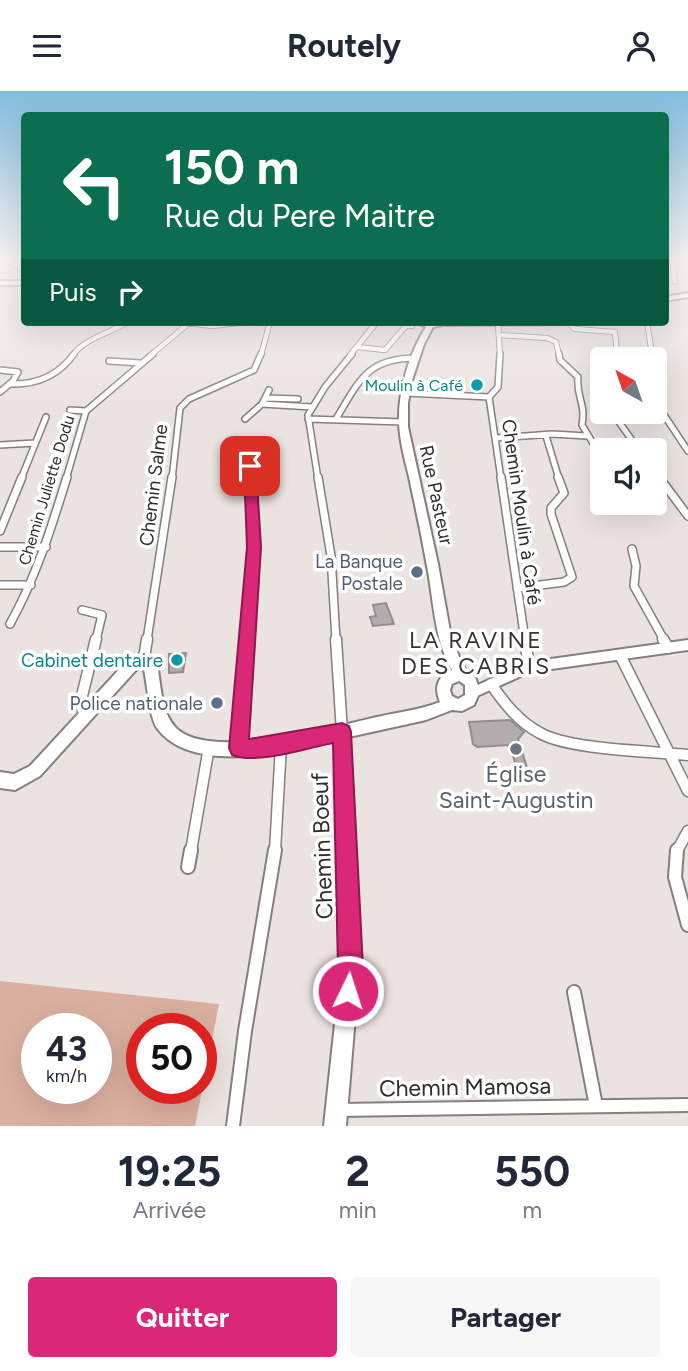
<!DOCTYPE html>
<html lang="fr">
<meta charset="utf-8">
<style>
body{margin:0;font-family:Figtree,sans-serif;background:#f6f6f7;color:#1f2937;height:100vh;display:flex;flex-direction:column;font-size:26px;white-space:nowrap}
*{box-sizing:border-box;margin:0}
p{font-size:23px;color:#747a83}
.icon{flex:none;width:38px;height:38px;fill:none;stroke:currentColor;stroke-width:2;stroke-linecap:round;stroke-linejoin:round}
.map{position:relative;height:1035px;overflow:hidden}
.side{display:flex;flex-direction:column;background:#fff;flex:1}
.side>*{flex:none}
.top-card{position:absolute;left:21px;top:21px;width:648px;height:214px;border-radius:7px;box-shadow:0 7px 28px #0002;background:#0b6e4f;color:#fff;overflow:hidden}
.needle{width:46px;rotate:320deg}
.fabs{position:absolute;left:590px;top:256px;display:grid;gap:14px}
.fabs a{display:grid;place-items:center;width:77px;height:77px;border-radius:7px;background:#fff;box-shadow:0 7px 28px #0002;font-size:35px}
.speed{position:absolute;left:21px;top:922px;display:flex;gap:14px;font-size:35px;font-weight:700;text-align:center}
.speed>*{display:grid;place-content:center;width:91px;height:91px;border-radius:50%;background:#fff;box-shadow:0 7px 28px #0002;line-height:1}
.speed small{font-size:18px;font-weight:400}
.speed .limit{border:10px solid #d22;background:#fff;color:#111}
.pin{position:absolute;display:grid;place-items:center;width:60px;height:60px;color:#fff;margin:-30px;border-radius:14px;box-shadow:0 4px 10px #0006}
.me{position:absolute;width:77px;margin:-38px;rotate:4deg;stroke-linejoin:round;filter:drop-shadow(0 0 5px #0008)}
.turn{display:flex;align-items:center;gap:24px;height:147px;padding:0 28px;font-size:32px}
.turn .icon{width:91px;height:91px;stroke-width:2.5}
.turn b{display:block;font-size:49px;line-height:60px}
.then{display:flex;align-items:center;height:66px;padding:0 28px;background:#0003;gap:14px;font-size:26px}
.eta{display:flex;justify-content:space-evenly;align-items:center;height:119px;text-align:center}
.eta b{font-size:42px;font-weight:700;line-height:49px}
.button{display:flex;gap:14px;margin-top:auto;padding:14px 28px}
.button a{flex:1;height:80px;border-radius:7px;background:#db2777;color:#fff;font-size:28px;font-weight:700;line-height:80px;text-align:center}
.button a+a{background:#f6f6f7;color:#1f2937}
header{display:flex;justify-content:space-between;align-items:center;height:91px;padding:0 28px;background:#fff;font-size:32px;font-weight:700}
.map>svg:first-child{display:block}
</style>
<header><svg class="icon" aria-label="menu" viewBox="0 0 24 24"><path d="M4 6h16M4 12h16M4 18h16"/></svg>Routely<svg class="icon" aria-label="person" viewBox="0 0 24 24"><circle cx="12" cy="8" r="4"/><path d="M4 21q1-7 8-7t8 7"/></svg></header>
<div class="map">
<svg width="688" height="1035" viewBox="0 0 688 1035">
<rect width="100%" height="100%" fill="#ebe3e0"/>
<!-- green -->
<path fill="#daaf9f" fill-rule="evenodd" d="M0,890L219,913L195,1035H0ZM37,938H96V998H37ZM201,938V998H142V938Z"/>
<!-- building -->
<path fill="#b2acae" stroke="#938c8f" stroke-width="2" d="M386,512L394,533L373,535L370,526L376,525L373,514Z
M186,562L183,581L169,582V563Z
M510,629L524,641L518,648L531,689H515L513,683H518L510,654L477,656L473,653L469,631Z"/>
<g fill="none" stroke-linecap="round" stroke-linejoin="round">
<defs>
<path id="minor-far4" d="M672,169L675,191
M567,231L575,238L615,241L617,264
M647,231L652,264
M185,232L213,235L246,231
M409,232L412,235H404L405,233Z
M498,233L500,264
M500,244L547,247L556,251L559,264
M357,256L385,259L405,236
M73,264C84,248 110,242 128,231
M151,264L189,232
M261,264L270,231
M350,264L377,231"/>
<path id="minor-far3" d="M559,263L560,269L578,286C576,307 586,311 582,334L602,367
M617,263V268
M652,263L653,268
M109,270L140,272
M0,279L18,281L13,290L0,301
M654,279L662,321L688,360
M10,293C37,294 58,285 74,263
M406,302L489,306
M489,306L501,388
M489,306L498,296L500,263
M265,307L298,308
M262,313L312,316
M70,319L86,320
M617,320L619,331L639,359
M245,328L262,313L269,299
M308,328L403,331
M336,328C359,290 367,267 416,267
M546,345L559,388
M496,347L552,343L587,345
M0,354L34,352
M250,375L251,388
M654,380L660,388
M21,388L46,326
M66,388L86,320L153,263
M172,388L180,317L189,308L254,279L261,263
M318,388L308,324L325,296L352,263"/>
<path id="minor-far2" d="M318,386L331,465L336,549
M501,386L525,549
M659,386L688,425
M0,440L22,386
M0,456H46
M632,458L636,475L634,495L664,549
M0,494H31
M517,497L564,491L572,486L551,423V417L564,402L558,386
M82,519L102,524L96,549
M10,533C36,486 51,438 67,386
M147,549L172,386
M247,549L254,456L251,386"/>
<path id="minor-far1" d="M336,548L342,641
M525,548L529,576
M663,548L668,557
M620,564L688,700
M144,567L147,548
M491,593C504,612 519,631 540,642C570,659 651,660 688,664
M85,624L80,613L96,548
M239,657L247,548
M191,760L209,656
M275,760L281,654
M677,760L688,740"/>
<path id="minor" d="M677,759L675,786L688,834
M188,776L191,759
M574,901L596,1015
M338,1019L688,1014
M233,1035L245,940L275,759"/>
<path id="tertiary" d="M688,549V559L530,581L475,606L471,605L469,601L471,597L529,571Z"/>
<path id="secondary" d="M5,169H12L24,177V181Z
M0,190H24V194H0Z
M688,202V206L665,210V206Z
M415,231L429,233L438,231H569L566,233L443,234L433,236L424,253L412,289L408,312V336L438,473L450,540L460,569L466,580L475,586L480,600L474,614L462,620L452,619L426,629L349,646L359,877L346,1035H324L341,877L335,650C287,661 191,684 157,637C149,626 147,589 143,574L136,579L40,685L15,699L0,697V681L14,683L30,675L126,571L144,561L155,568L157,572C161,594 161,628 181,641C219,667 333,636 377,626C398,621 420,619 440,611C434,597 437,585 452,579C433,546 434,507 426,470C421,442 415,414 409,386C404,365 398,344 399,323C400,294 410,261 426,236ZM459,590L465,594V604L458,608L452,605L450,599L452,593Z"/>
</defs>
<!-- minor-far4 casing -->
<use href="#minor-far4" stroke="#857e7c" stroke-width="6"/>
<!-- minor-far3 casing -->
<use href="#minor-far3" stroke="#857e7c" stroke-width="8"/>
<!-- minor-far2 casing -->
<use href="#minor-far2" stroke="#857e7c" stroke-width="10"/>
<!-- minor-far1 casing -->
<use href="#minor-far1" stroke="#857e7c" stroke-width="13"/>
<!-- minor casing -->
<use href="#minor" stroke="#857e7c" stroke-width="16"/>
<!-- tertiary casing -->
<use href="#tertiary" stroke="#857e7c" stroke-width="4"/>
<!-- secondary casing -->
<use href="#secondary" stroke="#857e7c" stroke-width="4"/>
<!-- minor-far4 -->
<use href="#minor-far4" stroke="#fff" stroke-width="4.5"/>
<!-- minor-far3 -->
<use href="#minor-far3" stroke="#fff" stroke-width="5"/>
<!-- minor-far2 -->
<use href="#minor-far2" stroke="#fff" stroke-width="7"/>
<!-- minor-far1 -->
<use href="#minor-far1" stroke="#fff" stroke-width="10"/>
<!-- minor -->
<use href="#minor" stroke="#fff" stroke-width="12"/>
<!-- tertiary -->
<use href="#tertiary" fill="#fff" fill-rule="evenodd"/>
<!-- secondary -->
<use href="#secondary" fill="#fff" fill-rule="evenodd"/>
</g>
<!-- sky -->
<linearGradient id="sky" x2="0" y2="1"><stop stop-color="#82bcdd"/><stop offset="0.54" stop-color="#f6f2f1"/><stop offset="1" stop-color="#f6f2f1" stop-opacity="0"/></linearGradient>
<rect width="688" height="314" fill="url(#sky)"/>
<!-- route -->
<path fill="#db2777" stroke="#8e194d" stroke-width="2" d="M250,371L256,375L261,456L249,648L342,632L349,635L351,641L363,877L357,909L348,913L339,909L335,900L338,877L333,652C306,657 257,674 232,664L229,657L247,456L244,375Z"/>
<!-- markers -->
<g fill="#0f9aa8" stroke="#fff" stroke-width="2.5">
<circle cx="477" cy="294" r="7"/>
<circle cx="177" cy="569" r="7"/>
</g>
<g fill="#5c6f8a" stroke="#fff" stroke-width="2.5">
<circle cx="417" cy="481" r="7"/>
<circle cx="217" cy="612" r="7"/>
</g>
<circle fill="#6b7280" stroke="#fff" stroke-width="2.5" cx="516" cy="658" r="7"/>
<g text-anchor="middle" stroke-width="7" stroke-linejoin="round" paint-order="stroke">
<!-- far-culture labels -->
<g font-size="16" fill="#0d838f" stroke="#fff" text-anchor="end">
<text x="463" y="300">Moulin à Café</text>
</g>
<!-- far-street labels -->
<g font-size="16" fill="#2f2c2b" stroke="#fff">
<text transform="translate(46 399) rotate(-73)" y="6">Chemin Juliette Dodu</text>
</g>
<!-- street labels -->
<g font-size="19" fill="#2f2c2b" stroke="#fff">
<text transform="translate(153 394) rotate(-83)" y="7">Chemin Salme</text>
<text transform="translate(437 404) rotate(78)" y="7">Rue Pasteur</text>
<text transform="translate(522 421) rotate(82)" y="7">Chemin Moulin à Café</text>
</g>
<!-- service labels -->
<g font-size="19" fill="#4e5e75" stroke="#fff" text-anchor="end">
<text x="403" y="477">La Banque<tspan x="403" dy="22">Postale</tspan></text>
<text x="203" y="619">Police nationale</text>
</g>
<!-- culture labels -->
<g font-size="19" fill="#0d838f" stroke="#fff" text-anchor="end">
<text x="163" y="576">Cabinet dentaire</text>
</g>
<!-- quarter labels -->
<g font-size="23" letter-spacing="2" fill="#393331" stroke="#fff">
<text x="476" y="557">LA RAVINE<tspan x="476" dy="26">DES CABRIS</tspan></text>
</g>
<!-- near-worship labels -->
<g font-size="23" fill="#5b616d" stroke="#fff">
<text x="516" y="691">Église<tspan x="516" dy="26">Saint-Augustin</tspan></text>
</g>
<!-- near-street labels -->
<g font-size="23" fill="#2f2c2b" stroke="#fff">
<text transform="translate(322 755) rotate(-92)" y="8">Chemin Boeuf</text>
<text transform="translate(465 996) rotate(-1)" y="8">Chemin Mamosa</text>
</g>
</g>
</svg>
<div class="fabs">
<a><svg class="needle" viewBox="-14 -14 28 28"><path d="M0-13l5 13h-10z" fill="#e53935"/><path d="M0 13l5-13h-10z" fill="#747a83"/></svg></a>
<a><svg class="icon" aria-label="sound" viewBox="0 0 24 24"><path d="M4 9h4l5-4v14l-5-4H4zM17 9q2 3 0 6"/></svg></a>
</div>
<div class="speed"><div>43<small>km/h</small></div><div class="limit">50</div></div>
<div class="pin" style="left:250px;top:375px;background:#d93025"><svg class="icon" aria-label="arrive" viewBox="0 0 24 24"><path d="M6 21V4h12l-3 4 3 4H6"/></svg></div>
<svg class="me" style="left:348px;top:900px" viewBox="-20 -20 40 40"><circle r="17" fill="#db2777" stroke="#fff" stroke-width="3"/><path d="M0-11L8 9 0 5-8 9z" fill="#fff"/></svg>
<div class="top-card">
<div class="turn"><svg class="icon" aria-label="left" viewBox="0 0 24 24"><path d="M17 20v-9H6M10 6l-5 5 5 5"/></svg><div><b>150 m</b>Rue du Pere Maitre</div></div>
<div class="then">Puis<svg class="icon" aria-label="right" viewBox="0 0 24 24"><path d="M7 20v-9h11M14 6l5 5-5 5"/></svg></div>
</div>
</div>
<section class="side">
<div class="eta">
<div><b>19:25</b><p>Arrivée</p></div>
<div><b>2</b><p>min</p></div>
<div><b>550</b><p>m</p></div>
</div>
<div class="button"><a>Quitter</a><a>Partager</a></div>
</section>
